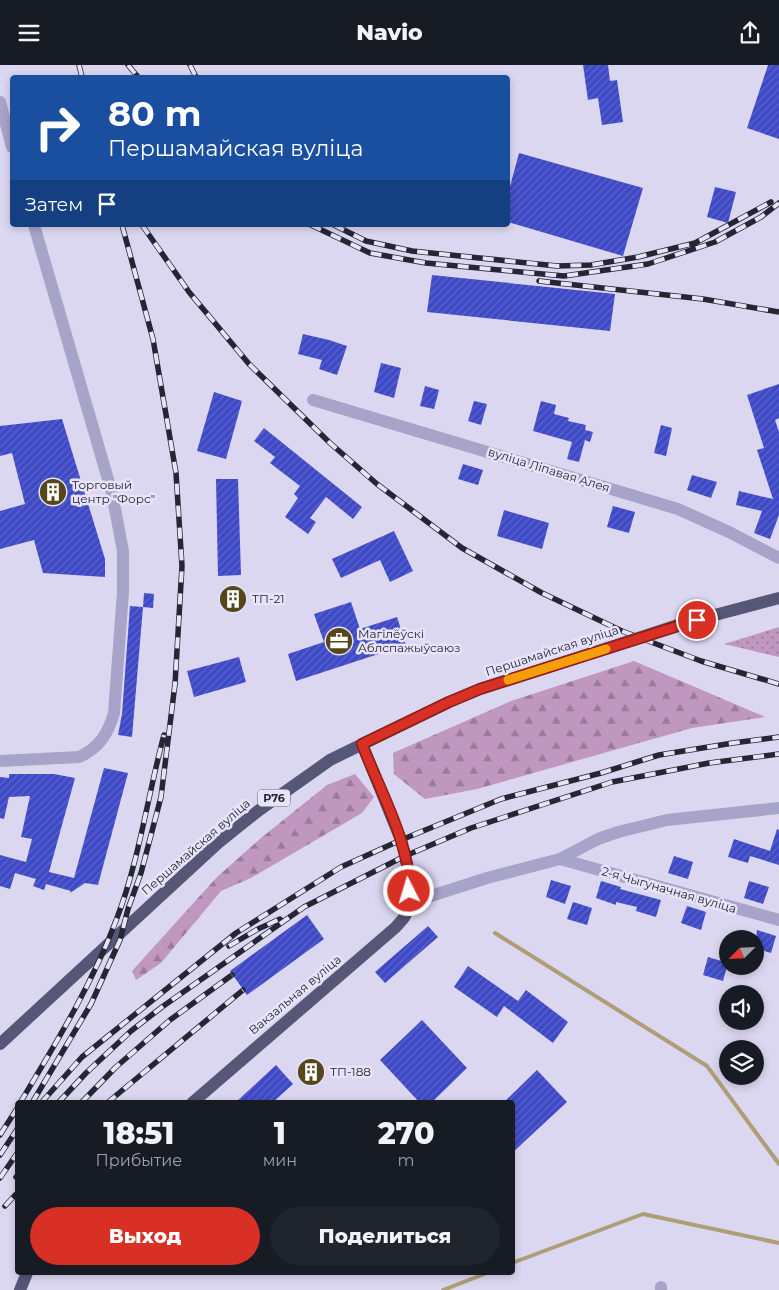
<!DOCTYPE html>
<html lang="ru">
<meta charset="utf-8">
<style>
body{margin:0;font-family:Montserrat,sans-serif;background:#20242c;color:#f1f3f6;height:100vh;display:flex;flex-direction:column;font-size:19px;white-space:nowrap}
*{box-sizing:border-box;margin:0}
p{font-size:16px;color:#9ea1a6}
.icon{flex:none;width:28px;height:28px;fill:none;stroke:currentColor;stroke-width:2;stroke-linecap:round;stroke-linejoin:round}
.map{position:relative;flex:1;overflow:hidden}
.sheet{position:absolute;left:15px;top:1035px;width:500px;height:175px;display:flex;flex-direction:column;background:#171b24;border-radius:5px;box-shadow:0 2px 8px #0003}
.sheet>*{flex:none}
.banner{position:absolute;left:10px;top:10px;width:500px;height:152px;border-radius:5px;box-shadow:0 2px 8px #0003;background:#1a4fa0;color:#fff;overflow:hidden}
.needle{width:32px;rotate:246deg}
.buttons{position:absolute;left:719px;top:865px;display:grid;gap:10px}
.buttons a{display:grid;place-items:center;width:45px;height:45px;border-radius:50%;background:#171b24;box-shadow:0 2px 8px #0003;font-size:25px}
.pin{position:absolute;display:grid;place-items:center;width:42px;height:42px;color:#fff;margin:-21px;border:2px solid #fff;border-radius:50%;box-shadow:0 1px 5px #0007}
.me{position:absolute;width:55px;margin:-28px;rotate:355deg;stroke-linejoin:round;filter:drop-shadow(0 0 4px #0008)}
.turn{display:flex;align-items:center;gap:18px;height:105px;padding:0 15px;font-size:22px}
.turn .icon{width:65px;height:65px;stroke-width:2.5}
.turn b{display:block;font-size:35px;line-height:42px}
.then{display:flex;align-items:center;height:48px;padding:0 15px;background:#0003;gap:10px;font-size:19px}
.eta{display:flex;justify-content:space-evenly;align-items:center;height:85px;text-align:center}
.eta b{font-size:30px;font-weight:800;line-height:35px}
.button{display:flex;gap:10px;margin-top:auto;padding:10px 15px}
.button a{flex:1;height:58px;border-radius:30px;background:#d93025;color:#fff;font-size:20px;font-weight:800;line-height:58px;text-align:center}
.button a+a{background:#20242c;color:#f1f3f6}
header{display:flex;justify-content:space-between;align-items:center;height:65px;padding:0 15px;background:#171b24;font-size:22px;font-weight:800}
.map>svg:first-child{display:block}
</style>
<header><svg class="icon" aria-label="menu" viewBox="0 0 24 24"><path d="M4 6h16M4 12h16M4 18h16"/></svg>Navio<svg class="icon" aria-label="share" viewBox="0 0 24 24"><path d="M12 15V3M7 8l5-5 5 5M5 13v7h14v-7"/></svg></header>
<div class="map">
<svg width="779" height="1225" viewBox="0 0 779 1225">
<defs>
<pattern id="forest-firs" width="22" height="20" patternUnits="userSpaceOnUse" patternTransform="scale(1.25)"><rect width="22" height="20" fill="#bf97bf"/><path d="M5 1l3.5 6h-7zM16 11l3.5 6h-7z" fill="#9b7b9c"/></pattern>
<pattern id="park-dots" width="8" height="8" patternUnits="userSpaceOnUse" patternTransform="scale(1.25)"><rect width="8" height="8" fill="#bf97bf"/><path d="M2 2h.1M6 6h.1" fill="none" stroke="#9b7b9c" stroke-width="1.8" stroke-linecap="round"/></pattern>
<pattern id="building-hatch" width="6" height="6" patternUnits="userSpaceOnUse" patternTransform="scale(1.25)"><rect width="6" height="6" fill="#3e49c7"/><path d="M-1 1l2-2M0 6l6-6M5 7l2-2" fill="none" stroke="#5e66c6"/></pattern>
</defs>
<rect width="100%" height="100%" fill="#dcd7f1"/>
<!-- forest -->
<path fill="url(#forest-firs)" d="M634,596L765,652L692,663L477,724L425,734L394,709L393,688L511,636Z
M355,709L374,732L362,748L251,813L221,826L161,898L136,915L132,906L217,812L261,773L327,720Z"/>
<!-- park -->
<path fill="url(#park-dots)" d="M779,562V592L724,579Z"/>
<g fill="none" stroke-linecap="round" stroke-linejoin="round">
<!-- stream -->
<path stroke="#ae9e75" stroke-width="4" d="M495,868L707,1001L779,1099
M512,1198L643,1149L779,1178
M443,1225L487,1208"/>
</g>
<!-- building -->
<path fill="url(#building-hatch)" d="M583,0H608L610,16L617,15L623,57L602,60L598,33L588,35Z
M768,0H779V74L747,63Z
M519,88L643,123L623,191L508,157V129Z
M715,122L736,127L728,158L707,152Z
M432,210L615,229L610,266L427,247Z
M303,269L329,275L347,281L337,310L319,304L322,295L298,289Z
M381,298L401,303L394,333L374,327Z
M779,319V353L775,355L779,367V450L770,474L754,468L762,446L736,440L739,426L773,434L757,385L764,383L747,330Z
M425,321L439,325L434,344L420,341Z
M214,327L242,336L226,394L197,386Z
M474,336L487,339L481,360L468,356Z
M541,336L556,340L554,349L569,353L568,356L586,360L585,365L593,367L590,377L585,375L579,397L567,394L572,377L533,366Z
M62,354L105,494V512L43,508L34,475L0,484V446L25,439L12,388L0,391V361Z
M661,360L672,363L666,391L654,388Z
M264,363L362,442L353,454L326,432L310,453L316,457L308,469L285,452L298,433L294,429L300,421L270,398L275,392L254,376Z
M463,399L483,405L478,420L458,414Z
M692,410L717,417L711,433L687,425Z
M216,414H238L241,510L218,511Z
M613,441L635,447L629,468L607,462Z
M504,445L549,458L542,484L497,471Z
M394,466L413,506L390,517L380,495L341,513L332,494Z
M240,526L244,536L226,542L223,532Z
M144,528L154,529L153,543L143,542Z
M351,537L360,564L397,552L406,580L296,616L288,589L324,577L314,549Z
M130,541L143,542L132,672L118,670L122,649Z
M239,592L246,617L194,632L187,606Z
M104,703L128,708L98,820L85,818L70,828L71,826L46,819L44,825L33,821L36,814L15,808L10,824L0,821V790L26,797L32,774L21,772L30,731L9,732L4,754L0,753V712L9,713V709H54L75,713L49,807L74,813Z
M777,764L779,765V800L750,791L748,798L728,792L734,774L770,786Z
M674,791L693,797L688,814L668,808Z
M551,815L571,821L565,839L546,832Z
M601,816L621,822L620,824L661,835L656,852L636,846L637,842L616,837V840L596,833Z
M749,816L769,822L763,839L744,833Z
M573,837L592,843L587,860L567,854Z
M687,841L706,847L701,865L681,858Z
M307,850L324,874L247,930L230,906Z
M428,861L438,872L385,918L375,907Z
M757,865L776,871L771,888L755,883Z
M708,892L728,898L723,916L703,910Z
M468,901L518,936L526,925L568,957L553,978L504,941L497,952L454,922Z
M422,955L467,1003L431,1038H420L380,995Z
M276,1000L293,1019L282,1029L272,1038H235Z
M537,1005L567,1037L512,1088V1038H503Z"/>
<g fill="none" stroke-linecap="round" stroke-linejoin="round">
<!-- minor -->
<path stroke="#a8a3c8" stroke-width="12" d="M0,37L12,82
M313,335L678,444L729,467L779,493
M0,696L79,692C99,683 108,669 114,648L123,527V486L112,428L34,160
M560,794L779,855
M409,838L487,813L560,794L598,774L618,767L667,755L779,743
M661,1225V1222"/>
<!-- major -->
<path stroke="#565676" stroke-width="12" d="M681,559L779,533
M0,979L218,778L258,746L330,695L449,637L480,624L608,583
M192,1038L396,862C399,858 404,854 406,849C416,827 407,797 401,775L362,679
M20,1225L27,1208"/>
<defs>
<path id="rail" d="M79,0L82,12
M128,0L138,12
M190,0L196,12
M142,160L189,227L249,299L330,378L377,419L462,483L542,528L622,566L701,596L779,619
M311,160L370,188L426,198L564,211L648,199L715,177L761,152L779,138
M334,160L366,176L412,186L557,201L591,200L638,192L695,178L771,137
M539,216L703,234L779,247
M229,881L258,864L280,854
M20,1038C56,978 93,918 117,853C139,796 148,729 164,670
M32,1038L91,939L120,875L128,844L141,808L161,732L175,619L182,501L176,408L153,274L122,160
M41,1038L82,992L236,868L341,802L401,775L501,734L601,708L659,690L733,678L779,672
M58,1038L86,1008L131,966L162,942L304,842L405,791L471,763L612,717L709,698L779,689
M81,1038L116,1002L170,955L232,910
M107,1038L243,925
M0,1070L18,1042
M0,1090L18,1063
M16,1112L18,1110
M0,1113L18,1087
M5,1141L18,1127"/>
</defs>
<!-- rail casing -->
<use href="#rail" stroke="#252533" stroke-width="5.5"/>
<!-- rail -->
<use href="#rail" stroke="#e7e3f9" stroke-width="4" stroke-dasharray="11" stroke-linecap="butt"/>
<!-- major-bridge -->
<path stroke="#565676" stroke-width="12" d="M608,583L681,559"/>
</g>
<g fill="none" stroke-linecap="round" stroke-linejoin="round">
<defs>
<path id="route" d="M409,826C411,779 379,724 362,679L449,637L480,624L697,555"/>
</defs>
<!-- route casing -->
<use href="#route" stroke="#8d1f18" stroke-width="12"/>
<!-- route -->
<use href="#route" stroke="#d93025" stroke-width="9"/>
<!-- slow -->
<path stroke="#f59e0b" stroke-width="9" d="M508,615L606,584"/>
</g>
<!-- icons -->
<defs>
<symbol id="building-disc" viewBox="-11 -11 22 22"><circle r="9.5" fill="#55461b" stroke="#e7e3f9"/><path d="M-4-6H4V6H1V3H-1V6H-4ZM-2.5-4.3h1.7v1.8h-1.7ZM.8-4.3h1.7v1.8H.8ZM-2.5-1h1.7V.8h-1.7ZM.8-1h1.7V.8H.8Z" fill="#fff"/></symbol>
<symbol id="office-disc" viewBox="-11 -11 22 22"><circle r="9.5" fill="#55461b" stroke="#e7e3f9"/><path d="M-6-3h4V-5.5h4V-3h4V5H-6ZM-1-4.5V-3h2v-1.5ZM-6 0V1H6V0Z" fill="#fff"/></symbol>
</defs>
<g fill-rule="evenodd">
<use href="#building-disc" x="37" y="411" width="32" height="32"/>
<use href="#building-disc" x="217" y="518" width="32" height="32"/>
<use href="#office-disc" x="323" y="560" width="32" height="32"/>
<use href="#building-disc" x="295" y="991" width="32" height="32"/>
</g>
<g text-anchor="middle" stroke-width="5" stroke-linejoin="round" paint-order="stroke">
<!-- shield labels -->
<rect fill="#e7e3f9" stroke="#5f5e6e" stroke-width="1" x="258" y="724.5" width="32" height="17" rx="4"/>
<g font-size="11" font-weight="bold" fill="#252533">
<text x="274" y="737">Р76</text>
</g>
<!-- street labels -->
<g font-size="12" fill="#252533" stroke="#e7e3f9">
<text transform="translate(549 405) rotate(17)" y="4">вуліца Ліпавая Алея</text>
<text transform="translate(552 586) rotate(-18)" y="4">Першамайская вуліца</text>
<text transform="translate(196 782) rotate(-41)" y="4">Першамайская вуліца</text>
<text transform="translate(669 825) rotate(16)" y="4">2-я Чыгуначная вуліца</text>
<text transform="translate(295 930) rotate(-40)" y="4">Вакзальная вуліца</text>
</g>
<!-- poi labels -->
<g font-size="12" fill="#252533" stroke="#e7e3f9" text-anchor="start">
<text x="72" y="424">Торговый<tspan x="72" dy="14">центр "Форс"</tspan></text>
<text x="252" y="538">ТП-21</text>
<text x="358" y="573">Магілёўскі<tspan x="358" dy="14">Аблспажыўсаюз</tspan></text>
<text x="330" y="1011">ТП-188</text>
</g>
</g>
</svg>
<div class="buttons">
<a><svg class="needle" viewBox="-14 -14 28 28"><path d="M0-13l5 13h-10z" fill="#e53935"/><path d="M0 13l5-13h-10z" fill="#9ea1a6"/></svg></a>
<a><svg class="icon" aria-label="sound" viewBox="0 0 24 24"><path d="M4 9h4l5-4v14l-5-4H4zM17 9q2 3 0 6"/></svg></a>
<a><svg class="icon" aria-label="layers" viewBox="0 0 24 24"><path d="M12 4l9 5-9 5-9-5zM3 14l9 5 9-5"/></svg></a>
</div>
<div class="pin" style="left:697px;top:555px;background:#d93025"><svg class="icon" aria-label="arrive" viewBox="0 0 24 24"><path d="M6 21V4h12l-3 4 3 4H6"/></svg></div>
<svg class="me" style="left:409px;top:826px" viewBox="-20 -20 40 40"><circle r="17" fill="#d93025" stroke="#fff" stroke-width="3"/><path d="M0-11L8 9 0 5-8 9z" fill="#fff"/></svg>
<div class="banner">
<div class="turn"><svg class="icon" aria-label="right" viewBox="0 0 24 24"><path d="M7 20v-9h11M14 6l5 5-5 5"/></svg><div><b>80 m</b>Першамайская вуліца</div></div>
<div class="then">Затем<svg class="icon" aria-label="arrive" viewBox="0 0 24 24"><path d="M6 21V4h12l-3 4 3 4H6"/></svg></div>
</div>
<section class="sheet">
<div class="eta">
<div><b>18:51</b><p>Прибытие</p></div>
<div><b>1</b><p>мин</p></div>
<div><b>270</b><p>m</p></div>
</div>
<div class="button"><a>Выход</a><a>Поделиться</a></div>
</section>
</div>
